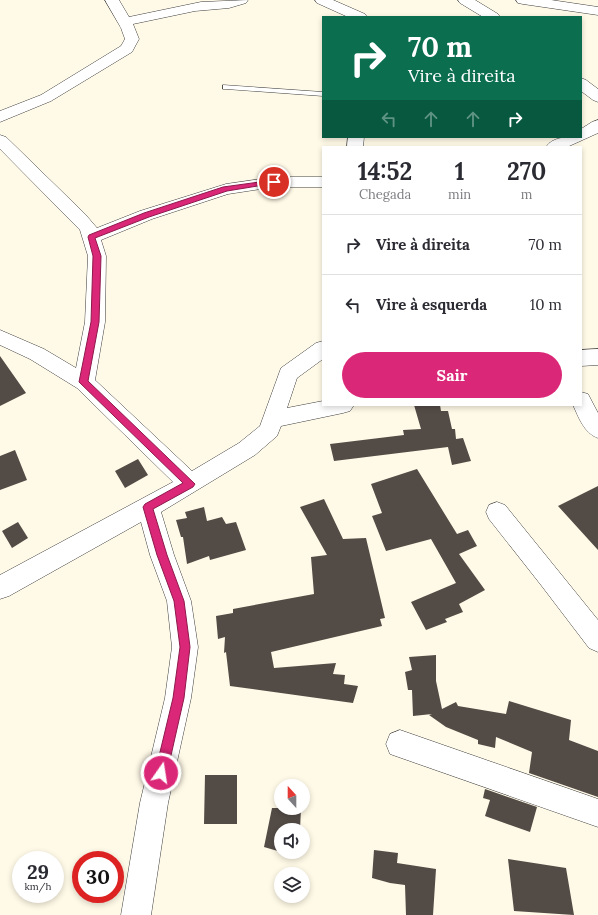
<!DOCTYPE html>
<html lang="pt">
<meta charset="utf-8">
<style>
body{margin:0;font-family:Lora,serif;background:#f7f7f7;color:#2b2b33;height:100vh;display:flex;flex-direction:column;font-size:15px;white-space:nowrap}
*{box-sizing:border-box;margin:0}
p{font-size:13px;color:#7c7c81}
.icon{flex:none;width:22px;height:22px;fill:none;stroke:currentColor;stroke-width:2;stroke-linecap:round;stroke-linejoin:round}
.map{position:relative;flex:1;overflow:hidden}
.panel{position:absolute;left:322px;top:146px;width:260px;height:260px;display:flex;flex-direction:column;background:#fff;border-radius:0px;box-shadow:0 2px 6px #0003}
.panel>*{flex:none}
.guide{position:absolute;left:322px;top:16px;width:260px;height:122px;border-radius:0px;box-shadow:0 2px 6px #0003;background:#0b6e4f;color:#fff;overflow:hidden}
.needle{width:26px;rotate:339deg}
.controls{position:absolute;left:274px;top:779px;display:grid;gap:8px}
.controls a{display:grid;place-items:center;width:36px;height:36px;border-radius:50%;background:#fff;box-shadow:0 2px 6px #0003;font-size:20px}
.speed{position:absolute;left:12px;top:851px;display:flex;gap:8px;font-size:20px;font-weight:700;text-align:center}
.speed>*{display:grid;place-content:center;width:52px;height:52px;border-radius:50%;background:#fff;box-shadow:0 2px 6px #0003;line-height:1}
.speed small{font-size:10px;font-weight:400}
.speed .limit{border:6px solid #d22;background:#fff;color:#111}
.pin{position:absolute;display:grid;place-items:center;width:34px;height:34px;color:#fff;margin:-17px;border:2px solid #fff;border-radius:50%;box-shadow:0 1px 4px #0007}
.me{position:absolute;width:44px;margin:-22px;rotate:13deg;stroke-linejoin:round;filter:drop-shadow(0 0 3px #0008)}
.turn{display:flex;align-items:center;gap:14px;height:84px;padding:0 20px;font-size:18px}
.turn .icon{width:52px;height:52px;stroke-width:2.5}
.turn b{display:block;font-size:28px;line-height:34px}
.lanes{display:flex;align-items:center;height:38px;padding:0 20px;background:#0003;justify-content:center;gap:20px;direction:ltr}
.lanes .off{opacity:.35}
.eta{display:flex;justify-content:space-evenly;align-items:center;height:68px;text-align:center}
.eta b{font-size:24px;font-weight:700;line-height:28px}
.primary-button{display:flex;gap:8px;margin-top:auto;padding:8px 20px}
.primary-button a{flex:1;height:46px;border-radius:24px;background:#db2777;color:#fff;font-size:16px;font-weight:700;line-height:46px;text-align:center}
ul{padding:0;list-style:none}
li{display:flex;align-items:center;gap:12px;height:60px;padding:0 20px;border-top:1px solid #e1e1e2}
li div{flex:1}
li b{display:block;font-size:15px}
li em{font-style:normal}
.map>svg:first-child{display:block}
</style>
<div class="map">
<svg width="598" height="915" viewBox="0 0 598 915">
<rect width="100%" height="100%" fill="#fff9e7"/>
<!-- building -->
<path fill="#534b46" d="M0,356L26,393L0,406Z
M414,405H440L441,411H448L452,429H455L456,439L463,438L471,461L452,465L448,447L334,461L330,444L404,435L403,430L421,429Z
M15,450L27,480L0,490V456Z
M138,459L148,475L125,488L115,471Z
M417,469L457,534L468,530L477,546L459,554L485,590L459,604L463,612L445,619L447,622L426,630L411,602L456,583L431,539L386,551L372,516L382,513L371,484Z
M598,486V550L558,506Z
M324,499L343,539L366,538L385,618L380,619L382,626L271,652L274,668L336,663L333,674L345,675L344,684L358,686L353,703L230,686L226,652L224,653L225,637L218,639L216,616L233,613V609L314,594L311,557L327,555L300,507Z
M204,507L207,521L222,517L226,524L236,522L246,550L210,560L209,556L187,564L183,537H181L176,520L187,518L185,512Z
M18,522L28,538L12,548L2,531Z
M436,655V681L442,709L456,702L458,706L506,714L509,701L571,720L569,740L598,751V797L529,773L532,752L496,737L495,748L478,744V740L446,727L429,715L432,714L413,716L412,690H408L405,672L412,670L409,657Z
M205,775H237V824H204Z
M485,789L537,807L530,832L485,816L490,800L483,798Z
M272,808H301L300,830H281V852H288V854L264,847Z
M374,850L398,853L397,863L436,869L433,915H406L405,885L390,883L372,878Z
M508,859L566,868L574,915L514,911Z"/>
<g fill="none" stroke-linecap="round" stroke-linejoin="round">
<defs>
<path id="service" d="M223,85L323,92V96L226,89H223Z"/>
<path id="minor" d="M105,0H119L129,17L201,2L248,0L246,3L229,8L195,11L133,24L139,39L132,52L51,101L0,122V111L41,95L121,46L125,39L121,28Z
M315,0H333L365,14L367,17H348L317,3Z
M458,0H475L498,14L500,17H483L460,3Z
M516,0H551L598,7V15L523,4L518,3Z
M581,78L586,80L598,89V102L593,100L581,91Z
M598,120V133L567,147H546C553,136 569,137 581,137V129L592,122Z
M0,135L6,137L85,214L97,228L140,211L226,184L274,177H323V187H274L228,194L152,219L101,240L106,256L105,322L95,380L192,471L239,443L260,426L281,368L316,343L323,341V359L297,378L287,408L323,401V405H354L350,411L343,413L281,426L277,436L255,455L161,512L174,555L191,601L198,647L191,698L168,803L151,915H121L140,803L165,698L172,647L167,601L150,555L141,522L9,596L0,599V575L173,482L77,388L30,359L0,345V330L44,349L76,368L85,322L88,256L80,230L0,149Z
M348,137H364L363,147H347Z
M598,349V365L581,366V350Z
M581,392L588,394L598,413V438C584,433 579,418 573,405H581Z
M497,502L505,505L598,620V652L589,648L541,585L489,519L486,512L489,505Z
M400,730L598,799V827L390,754L386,744L390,734Z"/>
</defs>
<!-- service casing -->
<use href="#service" stroke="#3d3d3d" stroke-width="1"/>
<!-- minor casing -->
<use href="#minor" stroke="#3d3d3d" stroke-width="1"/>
<!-- service -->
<use href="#service" fill="#fff" fill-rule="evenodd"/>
<!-- minor -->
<use href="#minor" fill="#fff" fill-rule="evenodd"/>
</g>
<!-- route -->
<path fill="#db2777" stroke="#8e194d" d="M274,180L277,182L276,183L227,191L149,217L95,238L101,256L99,322L88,381L195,484L193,487L153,509L167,555L184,601L190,647L184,698L167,773L165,777L161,779L157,777L155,773L173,698L180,647L174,601L157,555L143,507L145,504L183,483L79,382L91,322L93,256L88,237L89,235L144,213L223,187Z"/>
</svg>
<div class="controls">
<a><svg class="needle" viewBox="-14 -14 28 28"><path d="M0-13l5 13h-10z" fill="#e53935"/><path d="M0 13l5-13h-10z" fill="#7c7c81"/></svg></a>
<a><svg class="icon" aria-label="sound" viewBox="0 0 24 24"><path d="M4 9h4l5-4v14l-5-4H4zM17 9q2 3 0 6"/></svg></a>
<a><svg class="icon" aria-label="layers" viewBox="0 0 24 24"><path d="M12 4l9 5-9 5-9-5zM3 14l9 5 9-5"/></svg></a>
</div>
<div class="speed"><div>29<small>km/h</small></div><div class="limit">30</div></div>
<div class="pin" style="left:274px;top:182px;background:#d93025"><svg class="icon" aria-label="arrive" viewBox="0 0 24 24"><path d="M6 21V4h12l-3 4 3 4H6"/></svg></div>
<svg class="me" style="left:161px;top:773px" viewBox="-20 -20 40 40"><circle r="17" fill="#db2777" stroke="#fff" stroke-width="3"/><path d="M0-11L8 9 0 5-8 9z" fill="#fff"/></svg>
<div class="guide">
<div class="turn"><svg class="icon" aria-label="right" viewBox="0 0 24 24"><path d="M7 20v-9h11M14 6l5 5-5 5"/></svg><div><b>70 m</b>Vire à direita</div></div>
<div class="lanes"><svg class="icon off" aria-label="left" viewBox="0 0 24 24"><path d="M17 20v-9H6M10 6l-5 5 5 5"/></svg><svg class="icon off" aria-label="ahead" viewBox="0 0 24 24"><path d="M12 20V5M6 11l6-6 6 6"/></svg><svg class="icon off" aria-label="ahead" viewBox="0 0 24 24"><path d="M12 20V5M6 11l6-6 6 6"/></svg><svg class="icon" aria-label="right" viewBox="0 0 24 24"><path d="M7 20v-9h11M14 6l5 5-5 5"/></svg></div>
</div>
<section class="panel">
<div class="eta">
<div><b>14:52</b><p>Chegada</p></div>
<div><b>1</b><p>min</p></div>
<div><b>270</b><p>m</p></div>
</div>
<ul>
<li><svg class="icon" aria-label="right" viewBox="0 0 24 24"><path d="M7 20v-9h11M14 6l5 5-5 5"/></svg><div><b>Vire à direita</b></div><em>70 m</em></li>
<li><svg class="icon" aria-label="left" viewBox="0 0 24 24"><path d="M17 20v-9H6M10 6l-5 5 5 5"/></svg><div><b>Vire à esquerda</b></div><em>10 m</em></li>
</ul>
<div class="primary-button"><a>Sair</a></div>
</section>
</div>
